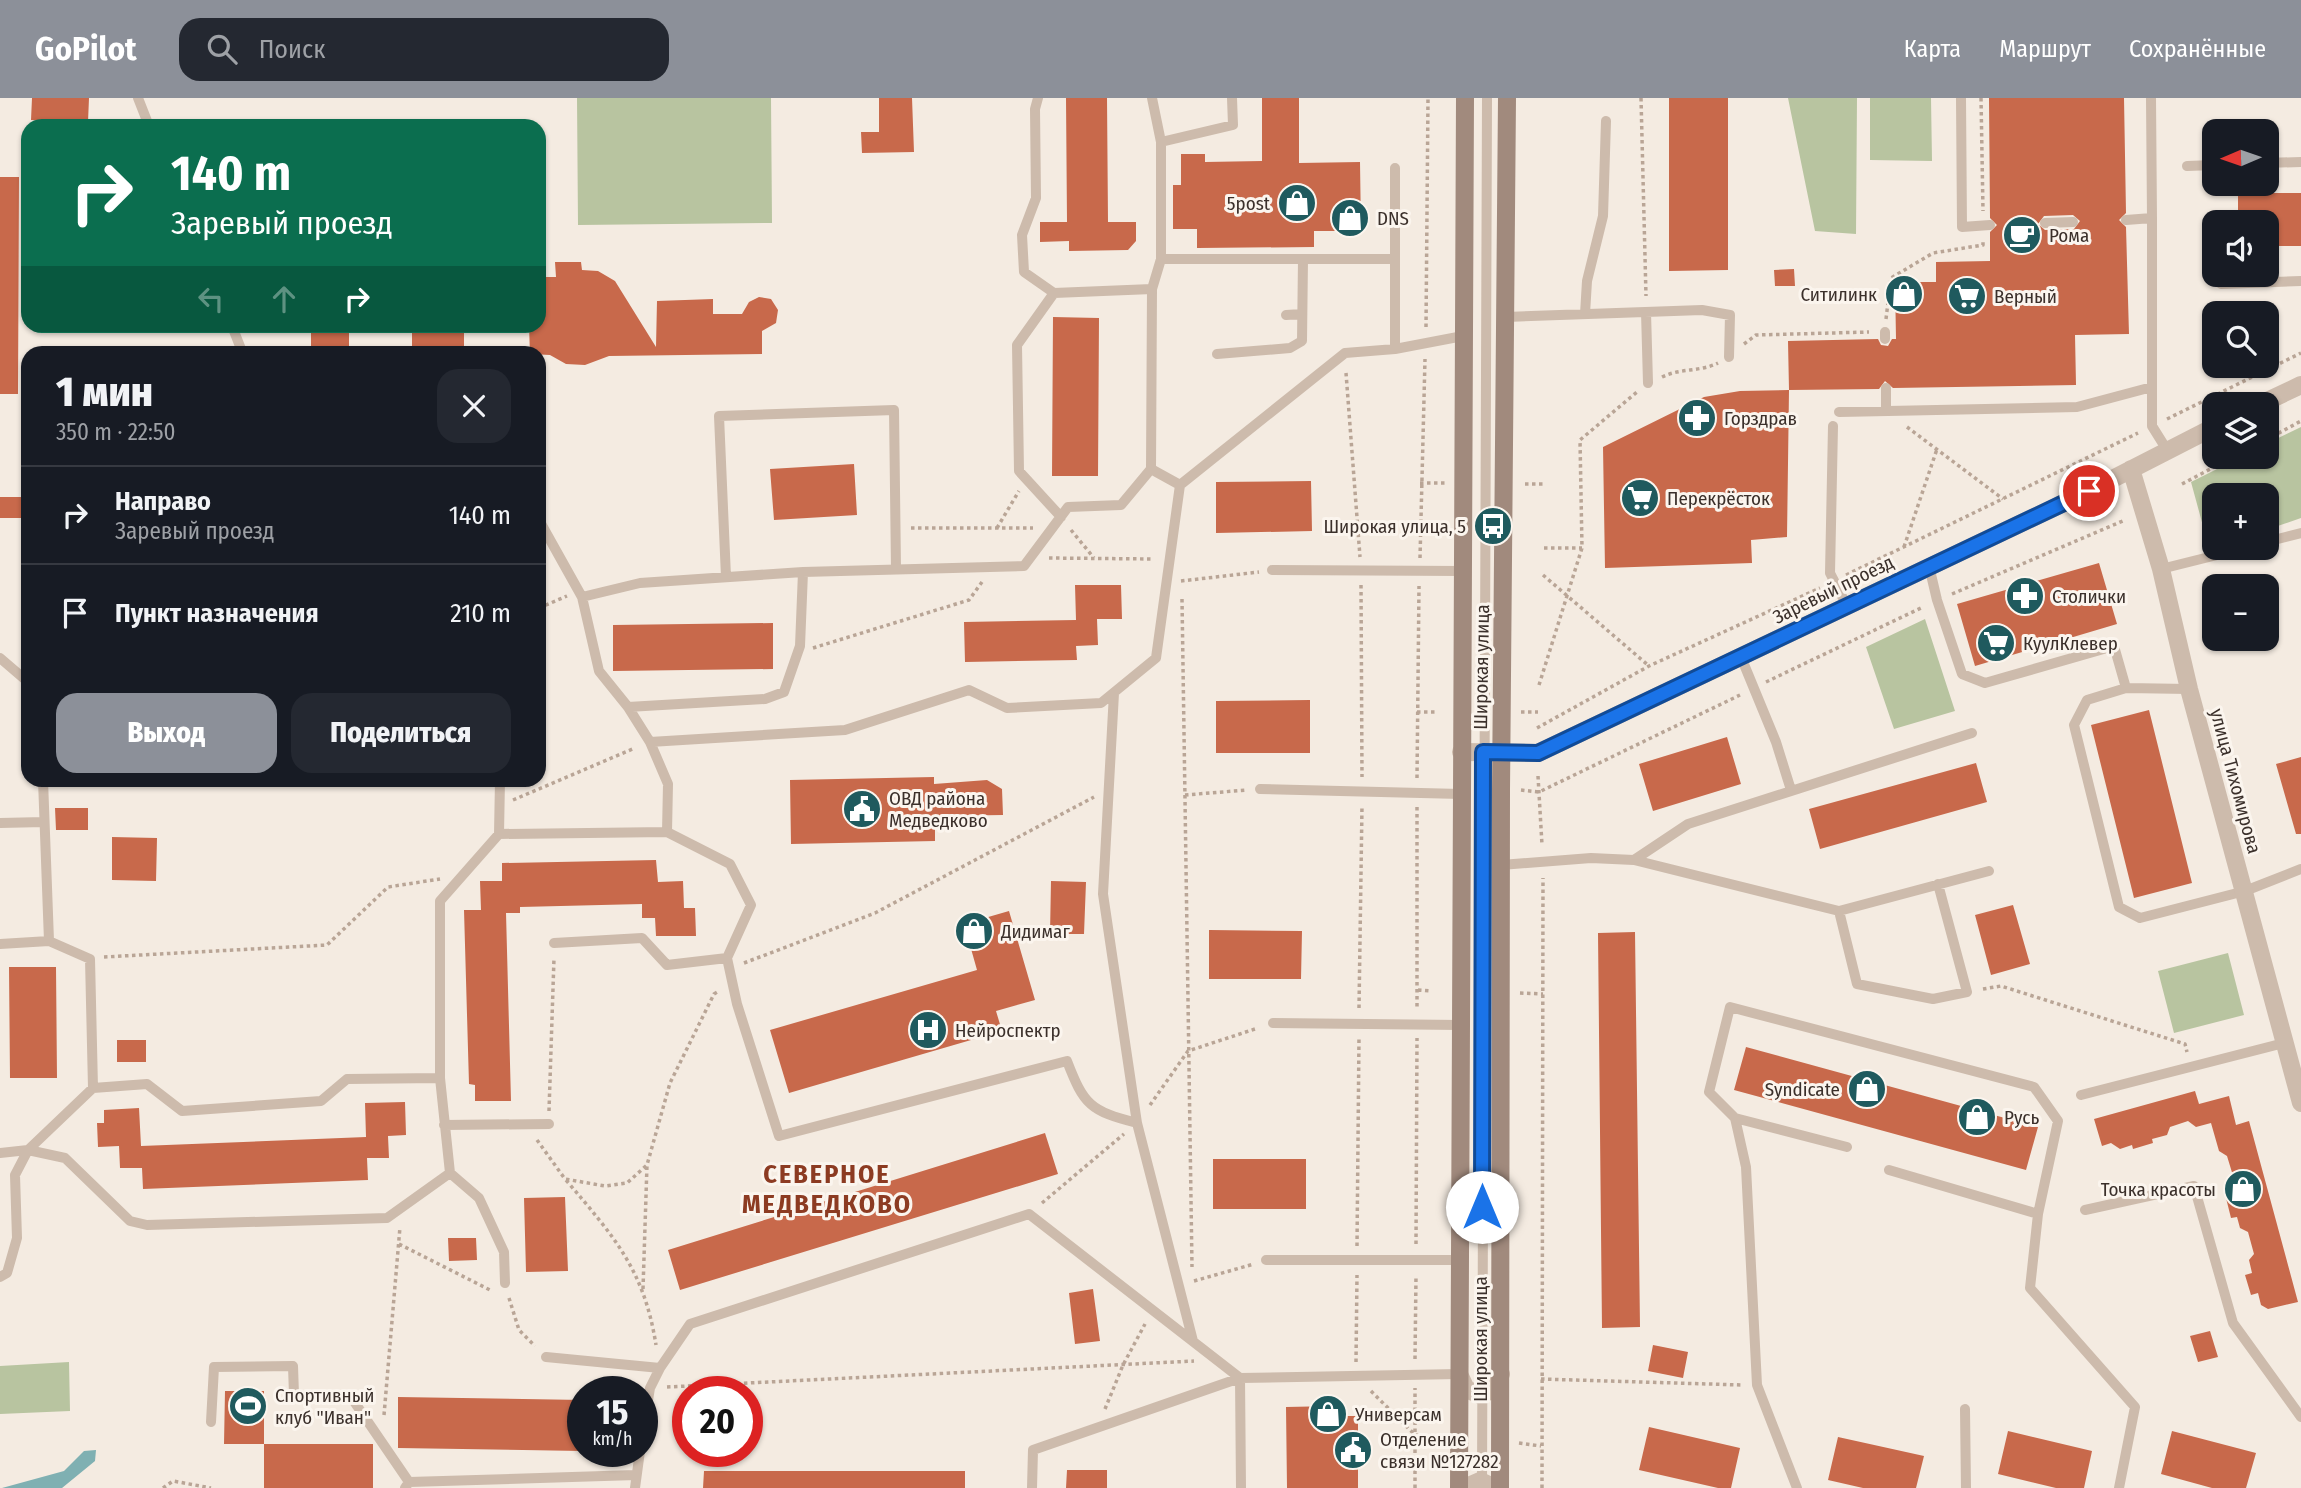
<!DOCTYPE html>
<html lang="ru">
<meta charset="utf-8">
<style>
body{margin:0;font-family:"Fira Sans Condensed",sans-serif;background:#242831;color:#f1f3f6;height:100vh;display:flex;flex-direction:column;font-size:26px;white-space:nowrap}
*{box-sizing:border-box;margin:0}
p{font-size:23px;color:#9ea1a6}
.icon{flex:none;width:38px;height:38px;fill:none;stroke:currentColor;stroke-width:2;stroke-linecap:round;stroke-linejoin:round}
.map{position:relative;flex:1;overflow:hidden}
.details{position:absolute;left:21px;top:248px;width:525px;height:441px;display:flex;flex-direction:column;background:#171b24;border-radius:21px;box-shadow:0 2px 5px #0004}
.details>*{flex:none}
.banner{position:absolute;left:21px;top:21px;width:525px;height:214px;border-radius:21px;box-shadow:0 2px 5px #0004;background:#0b6e4f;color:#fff;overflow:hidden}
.needle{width:46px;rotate:268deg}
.fabs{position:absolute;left:2202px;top:21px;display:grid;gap:14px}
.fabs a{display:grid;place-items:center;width:77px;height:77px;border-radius:14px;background:#171b24;box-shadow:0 2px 5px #0004;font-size:35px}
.speed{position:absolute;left:567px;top:1278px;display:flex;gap:14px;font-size:35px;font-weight:700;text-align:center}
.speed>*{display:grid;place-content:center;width:91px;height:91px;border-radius:50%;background:#171b24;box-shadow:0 2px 5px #0004;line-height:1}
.speed small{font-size:18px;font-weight:400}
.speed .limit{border:10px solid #d22;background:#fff;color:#111}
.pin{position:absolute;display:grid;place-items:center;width:60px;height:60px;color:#fff;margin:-30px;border:4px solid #fff;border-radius:50%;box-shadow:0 2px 7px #0007}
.me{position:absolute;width:77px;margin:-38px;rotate:0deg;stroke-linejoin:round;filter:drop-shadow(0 0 5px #0008)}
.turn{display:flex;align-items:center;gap:24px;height:147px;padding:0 35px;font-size:32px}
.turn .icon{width:91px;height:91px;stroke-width:2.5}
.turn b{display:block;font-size:49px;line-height:60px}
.lanes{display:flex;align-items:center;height:66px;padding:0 35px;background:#0003;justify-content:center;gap:35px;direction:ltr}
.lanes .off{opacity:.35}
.round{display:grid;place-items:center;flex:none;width:74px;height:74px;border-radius:21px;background:#242831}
.headline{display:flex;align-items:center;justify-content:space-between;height:119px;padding:0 35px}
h1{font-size:42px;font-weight:800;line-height:52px}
.action{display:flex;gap:14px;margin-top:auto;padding:14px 35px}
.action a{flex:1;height:80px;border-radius:21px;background:#8c9099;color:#fff;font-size:28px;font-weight:800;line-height:80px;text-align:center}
.action a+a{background:#242831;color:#f1f3f6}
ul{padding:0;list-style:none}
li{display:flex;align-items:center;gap:21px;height:98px;padding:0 35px;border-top:2px solid #363941}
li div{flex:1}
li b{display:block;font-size:26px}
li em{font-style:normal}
header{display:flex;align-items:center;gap:42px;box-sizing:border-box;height:98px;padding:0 35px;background:#8c9099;color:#fff}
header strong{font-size:33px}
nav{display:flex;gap:38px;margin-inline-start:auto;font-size:24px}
.search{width:490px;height:63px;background:#242831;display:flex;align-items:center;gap:18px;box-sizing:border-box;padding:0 24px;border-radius:21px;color:#9ea1a6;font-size:26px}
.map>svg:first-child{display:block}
</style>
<header>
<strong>GoPilot</strong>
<div class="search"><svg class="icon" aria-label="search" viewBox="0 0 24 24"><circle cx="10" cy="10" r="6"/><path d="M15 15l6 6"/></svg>Поиск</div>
<nav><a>Карта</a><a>Маршрут</a><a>Сохранённые</a></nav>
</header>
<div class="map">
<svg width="2301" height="1390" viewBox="0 0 2301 1390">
<rect width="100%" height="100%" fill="#f4ebe1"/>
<!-- green -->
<path fill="#b8c4a0" d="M577,0H771L772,125L578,127Z
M1788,0H1857L1856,136L1815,133Z
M1870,0H1931L1932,63L1870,62Z
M2301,329V420L2266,432V397H2214V448L2209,450L2191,384L2241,359H2266V346Z
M1925,521L1955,613L1894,631L1866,549Z
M2228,855L2244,917L2174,935L2158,873Z
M69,1264L70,1313L0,1316V1268Z"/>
<!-- water -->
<path fill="#7fb0b2" d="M96,1352L95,1363L62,1390H2L64,1373L84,1353Z"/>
<!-- building -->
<path fill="#c8694b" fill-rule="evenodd" d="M32,0H89L88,24L31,22Z
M879,0H912L914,54L862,55L861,34H879Z
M1066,0H1107L1108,124H1136V143L1128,152L1069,153V143L1040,144V124H1067Z
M1262,0H1299V65L1360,64L1361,133H1314V149L1197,150V131H1173V87H1181V56H1205V64L1262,63Z
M1669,0H1728V172L1669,173Z
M1989,0H2124L2126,115L2119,122L2126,129L2129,236L2075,237L2076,287L1893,290L1885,283L1879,291L1789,292L1788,243L1878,241L1881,247L1888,248L1892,241H1896L1895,184H1936V164L1990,163V134L1997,127L1990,120ZM2073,117L2080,123L2074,131L2045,132L2038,126L2044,118Z
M0,79H19L18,296H0Z
M2238,95H2301V148H2266V124H2238Z
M555,164H581L582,172L598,173L615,183L656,249L657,203L713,201V216H742L749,204L759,199L771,201L778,212L776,225L762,233V256L609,258L585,267L566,266L550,257L530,256L529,228H539V179H556Z
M1794,171L1795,188H1775L1774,172Z
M1053,219L1099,220L1098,378H1052Z
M311,228H349V256H311Z
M412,228H464V256H412Z
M1789,292L1787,439L1751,442L1752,465L1605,470L1603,349L1704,299L1740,293Z
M854,366L857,417L774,422L770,371Z
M1311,383L1312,433L1216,435V384Z
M0,399H22V420H0Z
M2099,465L2117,526L1975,568L1957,506Z
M1075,487H1121L1122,521H1097L1098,547L1076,548L1077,562L965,564L964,524L1076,522Z
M773,525V571L613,573V527Z
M1310,602V655H1216V603Z
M2149,612L2192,785L2134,800L2091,627Z
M1727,639L1741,686L1653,713L1639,666Z
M2301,659V736H2296L2276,666Z
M1976,665L1987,704L1820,751L1809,711Z
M934,679V686L987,682L1002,691L1003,717L935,718V743L791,746L790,682Z
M55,710H88V732H56Z
M112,739L157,740L156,783L112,782Z
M656,762L658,784L683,783L684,810H695L696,838H656L655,820H642V806L520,809V815H506L511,1003H475V987L469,986L464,812H481L480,783H502V765Z
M1051,783L1086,784L1084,836H1050Z
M2013,807L2030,866L1991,877L1975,817Z
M1009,813L1035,902L996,913L1002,933L789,995L770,932L977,872L964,826Z
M1209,832L1302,833L1301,881H1209Z
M1635,834L1640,1229L1602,1230L1598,835Z
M9,869H56L57,980H10Z
M117,942H146V964H117Z
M1746,949L2038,1029L2026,1072L1734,992Z
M2195,993L2199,1006L2229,998L2236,1027L2249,1023L2298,1204L2268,1211L2261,1207L2258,1195L2251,1197L2245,1177L2252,1175L2249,1162L2254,1156L2248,1134L2240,1130L2237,1119L2231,1120L2226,1100L2232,1099L2228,1086L2234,1081L2227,1058L2219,1053L2211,1025L2196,1029L2188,1023L2170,1029L2167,1037L2152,1041L2153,1045L2133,1051L2132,1047L2120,1051L2111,1045L2102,1048L2094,1021Z
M405,1004L406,1037L388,1038L389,1060H367L368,1082L143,1091L142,1070H120L119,1048L98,1049L97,1025H104V1012L139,1010L141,1048L366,1039L365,1005Z
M1045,1035L1058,1076L680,1192L668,1152Z
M1213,1061H1306V1111H1213Z
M565,1099L568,1173L526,1174L524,1100Z
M448,1140H476L477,1162L449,1163Z
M1093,1191L1100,1243L1075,1246L1069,1195Z
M2210,1233L2218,1259L2198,1264L2190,1238Z
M1653,1247L1688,1254L1683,1280L1648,1273Z
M225,1293H264V1346H224Z
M398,1299L583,1302L582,1353L398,1350Z
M1334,1308V1318H1358V1390H1287L1286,1309Z
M1649,1329L1740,1350L1731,1390H1718L1639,1372Z
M2008,1333L2092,1353L2084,1390H2056L1998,1376Z
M2172,1333L2256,1355L2246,1390H2212L2161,1376Z
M1838,1339L1924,1358L1916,1390H1863L1828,1382Z
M264,1346H373V1390H264Z
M1067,1372H1107V1390H1066Z
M704,1373H965V1390H703Z"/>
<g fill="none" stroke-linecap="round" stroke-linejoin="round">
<!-- path -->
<path stroke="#b9a596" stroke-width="3.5" stroke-dasharray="3.5 3.5" stroke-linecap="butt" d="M1641,0L1646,198
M1981,0L1983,113
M1886,221L1891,180L1933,155L1983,147V142
M1426,229L1428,0
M1744,246L1756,237L1869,234
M1346,275L1360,459
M1662,279C1680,270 1700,274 1718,265
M2167,321L2301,255
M1907,329L2003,401
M2266,342L2301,323
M1420,385H1446
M1525,386H1544
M2182,386L2233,359
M911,430H1033
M997,430L1019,393
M1071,432L1094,460
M1904,449L1937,351
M1544,450H1582
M1049,460L1153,461
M1420,460L1425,261
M1543,477L1649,568
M1846,477L2138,335
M1181,483L1259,474
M1361,487L1362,679
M1952,496L2125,422
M1182,501L1192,1169
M539,510L567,498
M813,550L969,502L982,484
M1766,584L1923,509
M1539,587L1582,450L1580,342L1637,294
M1417,614H1438
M1521,614H1538
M1537,630L1649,568L1820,490
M1538,678L1542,747
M1417,680L1419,488
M1521,692L1539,694L1740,597
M1185,697L1247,692
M513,702L635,650
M1417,709V911
M104,859L327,847L388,789L440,781
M744,865L875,815L1094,699
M1983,891L2001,888L2185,946L2187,954
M1418,892L1431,893
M1520,895L1543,896
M1359,910L1362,708
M1150,1007L1188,953L1258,930
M549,1013L554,860
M537,1042L565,1081L605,1088L627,1085L647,1067L670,985L714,896L719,893
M566,1082C614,1139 644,1171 656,1247
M1042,1105L1124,1036
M399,1146L492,1193
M1416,1146L1417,940
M1357,1148L1359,939
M1194,1183L1254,1166
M643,1191L647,1067
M509,1200L519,1232L535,1248
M1415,1261L1416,1178
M1356,1264L1357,1177
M1541,1281L1742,1287
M667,1289L1194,1263
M1371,1293L1415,1337L1440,1338
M1105,1311L1123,1267L1145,1226
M384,1317L400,1129
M1519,1345L1541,1348
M163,1390L173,1383L211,1390
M1415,1390V1290
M1542,1390L1543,780"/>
<!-- lane -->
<path stroke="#cdbbac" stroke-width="10" d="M138,0L149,28
M1038,0L1035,11L1036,100L1022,137L1024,174L1054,195L1152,191L1161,161V44L1152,0
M1961,0L1962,129L1990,127
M2151,0L2152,120
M1161,44L1233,27L1232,0
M2266,65L2301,64
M2187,68L2214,67
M1395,70V251
M2126,122L2152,120V328L2167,352
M2045,125L2073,124
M1161,161H1395
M2221,177V186L2301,183
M1054,195L1017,247L1019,373L1061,419
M1646,214L1648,285
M1585,216L1587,183L1603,118L1606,23
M1286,217L1302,216
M1506,219L1702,212L1730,217L1729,259
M232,228L243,256
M1885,234V241
M1217,256L1290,250L1302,243L1303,161
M1886,290V313
M1839,314L2077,309L2152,289
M1833,328L1830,475L1847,508
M1151,371L1152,191
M539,422L582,499L599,573L628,609L650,644
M2266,444L2301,435
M1929,468L1937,502L1962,576L1985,585L2114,548L2126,590
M2161,471L2245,450
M1272,472L1462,473
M803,474L1024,468L1068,409L1121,407L1151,371L1180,387
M726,479L719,318L894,312L896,471
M582,499L640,485L803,474L800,548L784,594L765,601L628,609
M1741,559L1776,644L1791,692
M0,560L28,584
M2189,591L2126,590L2087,602L2074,627L2119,809L2140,820L2245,793L2301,771
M1114,595L1103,796L1137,1025
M43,682L49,843
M500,682L499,736L667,734L730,766L751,807L727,860L737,906L779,1038L1067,963C1084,1007 1090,1013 1137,1025L1193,1243
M1260,691L1461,696
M0,725L44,724
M667,734L668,686L650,644L845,632L969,592L1007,610L1101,605L1156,560L1180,387L1345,255L1395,251L1463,238
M1634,762L1688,726L1972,635
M1501,767L1591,760L1634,762L1839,813L1989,773
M1839,813L1857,886L1933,901L1967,894L1938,786
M554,845L642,840L667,867L727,860
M0,846L49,843L90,861L93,990
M1273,925L1460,927
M440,980V803L499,736
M2081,997L2284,945
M1735,1020L1847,1049
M444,1027L549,1026
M0,1055L28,1052L93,990L147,986L182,1013L321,1003L347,981L440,980L450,1075
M1889,1072L2038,1116
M2085,1112L2194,1088L2233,1225L2301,1319
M1266,1162H1459
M0,1179L7,1175L17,1140L15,1077L28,1052L65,1060L130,1123L147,1127L387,1120L450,1075L479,1100L504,1154L505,1185
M546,1259L660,1270L690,1226L1029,1116L1240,1280L1241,1390
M1965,1311L1966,1390
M211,1324L214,1269L293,1268L294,1297L351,1299L409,1384
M642,1339L650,1290L660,1270
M1482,1385L1487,0
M405,1390L409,1384L636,1377
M635,1390L640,1353
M1032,1390L1033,1352L1240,1280L1459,1276
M1797,1390L1757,1287L1746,1069L1735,1020L1709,994L1730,909L2034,989L2058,1023L2038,1116L2030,1190L2135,1309L2119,1390"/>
<!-- street -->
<path stroke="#cdbbac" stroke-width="18" d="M2261,306L2301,287
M2131,371L2161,471L2189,591L2301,1005
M1461,654L1538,655L2089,393L2214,329
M1459,1276L1466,1291L1480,1297L1495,1291L1501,1276
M1464,1390L1480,1383L1495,1390"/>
<!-- secondary -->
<path stroke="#a18a7d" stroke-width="18" d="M1459,1390L1465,0
M1500,1390L1501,692L1507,0"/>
</g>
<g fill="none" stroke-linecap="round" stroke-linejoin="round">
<defs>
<path id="route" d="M1482,1109L1483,654L1538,655L2089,393"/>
</defs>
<!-- route casing -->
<use href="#route" stroke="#114b97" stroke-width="18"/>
<!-- route -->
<use href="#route" stroke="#1a73e8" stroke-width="12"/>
</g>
<!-- icons -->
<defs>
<symbol id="shop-disc" viewBox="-11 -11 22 22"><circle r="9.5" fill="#1f5a5e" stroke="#fbf5ee"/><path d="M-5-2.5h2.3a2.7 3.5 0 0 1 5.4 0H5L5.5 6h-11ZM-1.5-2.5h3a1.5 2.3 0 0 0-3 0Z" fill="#fff"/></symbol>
<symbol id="cafe-disc" viewBox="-11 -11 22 22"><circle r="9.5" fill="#1f5a5e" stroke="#fbf5ee"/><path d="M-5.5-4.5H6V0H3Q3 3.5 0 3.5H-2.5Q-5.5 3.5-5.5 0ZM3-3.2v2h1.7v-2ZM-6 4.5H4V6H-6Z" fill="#fff"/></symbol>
<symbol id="supermarket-disc" viewBox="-11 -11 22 22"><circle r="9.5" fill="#1f5a5e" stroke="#fbf5ee"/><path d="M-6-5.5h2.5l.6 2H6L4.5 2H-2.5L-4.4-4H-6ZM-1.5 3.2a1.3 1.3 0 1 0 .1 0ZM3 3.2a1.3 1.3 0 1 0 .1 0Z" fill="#fff"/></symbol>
<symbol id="pharmacy-disc" viewBox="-11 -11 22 22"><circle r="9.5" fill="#1f5a5e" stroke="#fbf5ee"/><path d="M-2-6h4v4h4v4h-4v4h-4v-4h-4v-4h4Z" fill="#fff"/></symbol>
<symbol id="bus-disc" viewBox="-11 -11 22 22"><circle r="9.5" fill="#1f5a5e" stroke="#fbf5ee"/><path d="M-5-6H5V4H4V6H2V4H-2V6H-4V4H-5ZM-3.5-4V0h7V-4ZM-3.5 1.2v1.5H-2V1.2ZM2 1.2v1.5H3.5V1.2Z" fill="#fff"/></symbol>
<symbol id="civic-disc" viewBox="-11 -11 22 22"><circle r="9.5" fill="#1f5a5e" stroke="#fbf5ee"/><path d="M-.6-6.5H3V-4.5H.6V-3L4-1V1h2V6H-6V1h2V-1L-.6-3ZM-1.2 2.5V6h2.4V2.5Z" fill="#fff"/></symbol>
<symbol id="hospital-disc" viewBox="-11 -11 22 22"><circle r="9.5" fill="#1f5a5e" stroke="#fbf5ee"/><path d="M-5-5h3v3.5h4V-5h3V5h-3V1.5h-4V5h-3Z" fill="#fff"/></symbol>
<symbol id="stadium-disc" viewBox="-11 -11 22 22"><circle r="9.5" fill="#1f5a5e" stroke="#fbf5ee"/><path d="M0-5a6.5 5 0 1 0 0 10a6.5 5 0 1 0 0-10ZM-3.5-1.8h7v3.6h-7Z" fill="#fff"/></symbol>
</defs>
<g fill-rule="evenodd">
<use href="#shop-disc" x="1275" y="83" width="44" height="44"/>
<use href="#shop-disc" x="1328" y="98" width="44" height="44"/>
<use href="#cafe-disc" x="2000" y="115" width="44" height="44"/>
<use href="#shop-disc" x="1882" y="174" width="44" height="44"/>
<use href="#supermarket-disc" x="1945" y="176" width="44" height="44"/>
<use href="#pharmacy-disc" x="1675" y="298" width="44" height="44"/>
<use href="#supermarket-disc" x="1618" y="378" width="44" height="44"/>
<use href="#bus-disc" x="1471" y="406" width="44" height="44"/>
<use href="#pharmacy-disc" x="2003" y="476" width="44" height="44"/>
<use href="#supermarket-disc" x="1974" y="523" width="44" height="44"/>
<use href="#civic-disc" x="840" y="689" width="44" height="44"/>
<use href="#shop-disc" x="952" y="811" width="44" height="44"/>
<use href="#hospital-disc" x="906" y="910" width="44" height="44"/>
<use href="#shop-disc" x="1845" y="969" width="44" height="44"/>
<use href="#shop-disc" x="1955" y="997" width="44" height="44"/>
<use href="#shop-disc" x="2221" y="1069" width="44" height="44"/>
<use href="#stadium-disc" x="226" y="1286" width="44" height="44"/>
<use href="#shop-disc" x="1306" y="1294" width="44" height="44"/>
<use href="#civic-disc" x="1331" y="1330" width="44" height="44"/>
</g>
<g text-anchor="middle" stroke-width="6" stroke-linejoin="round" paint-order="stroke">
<!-- poi labels -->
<g font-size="19" fill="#3b302b" stroke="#fbf5ee" text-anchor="start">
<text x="1270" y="112" text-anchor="end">5post</text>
<text x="1377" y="127">DNS</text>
<text x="2049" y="144">Рома</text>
<text x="1877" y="203" text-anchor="end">Ситилинк</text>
<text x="1994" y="205">Верный</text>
<text x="1724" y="327">Горздрав</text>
<text x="1667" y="407">Перекрёсток</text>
<text x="1466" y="435" text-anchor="end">Широкая улица, 5</text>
<text x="2052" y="505">Столички</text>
<text x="2023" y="552">КуулКлевер</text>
<text x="889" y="707">ОВД района<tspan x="889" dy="22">Медведково</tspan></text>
<text x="1001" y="840">Дидимаг</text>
<text x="955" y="939">Нейроcпектр</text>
<text x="1840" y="998" text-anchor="end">Syndicate</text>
<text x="2004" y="1026">Русь</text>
<text x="2216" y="1098" text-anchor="end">Точка красоты</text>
<text x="275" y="1304">Спортивный<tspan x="275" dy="22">клуб "Иван"</tspan></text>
<text x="1355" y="1323">Универсам</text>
<text x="1380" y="1348">Отделение<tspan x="1380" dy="22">связи №127282</tspan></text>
</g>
<!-- street labels -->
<g font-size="19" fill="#3b302b" stroke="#fbf5ee">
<text transform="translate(1833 491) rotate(-26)" y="7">Заревый проезд</text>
<text transform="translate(1481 569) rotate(-89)" y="7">Широкая улица</text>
<text transform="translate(2236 683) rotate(75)" y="7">улица Тихомирова</text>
<text transform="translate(1480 1241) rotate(-90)" y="7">Широкая улица</text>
</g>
<!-- district labels -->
<g font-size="26" font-weight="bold" letter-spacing="2" fill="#8c3b22" stroke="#fbf5ee">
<text x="827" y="1085">СЕВЕРНОЕ<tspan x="827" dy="30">МЕДВЕДКОВО</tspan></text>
</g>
</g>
</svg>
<div class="fabs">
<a><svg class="needle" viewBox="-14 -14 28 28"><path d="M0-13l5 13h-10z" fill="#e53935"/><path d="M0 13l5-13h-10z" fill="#9ea1a6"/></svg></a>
<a><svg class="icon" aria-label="sound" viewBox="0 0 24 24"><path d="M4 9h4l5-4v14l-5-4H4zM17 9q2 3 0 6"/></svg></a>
<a><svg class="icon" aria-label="search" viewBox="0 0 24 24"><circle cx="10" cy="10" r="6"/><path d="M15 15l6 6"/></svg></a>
<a><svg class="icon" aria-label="layers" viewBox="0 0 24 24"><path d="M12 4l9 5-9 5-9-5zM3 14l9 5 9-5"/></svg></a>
<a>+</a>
<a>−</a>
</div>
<div class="speed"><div>15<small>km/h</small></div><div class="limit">20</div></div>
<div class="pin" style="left:2089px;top:393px;background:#d93025"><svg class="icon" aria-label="arrive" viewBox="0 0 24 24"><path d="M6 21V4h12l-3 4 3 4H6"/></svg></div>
<svg class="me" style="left:1482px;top:1109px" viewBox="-20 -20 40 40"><circle r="19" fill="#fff"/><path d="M0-13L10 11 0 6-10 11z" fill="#1a73e8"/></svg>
<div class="banner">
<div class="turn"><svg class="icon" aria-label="right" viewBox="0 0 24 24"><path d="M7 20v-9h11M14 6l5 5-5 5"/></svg><div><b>140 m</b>Заревый проезд</div></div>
<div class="lanes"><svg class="icon off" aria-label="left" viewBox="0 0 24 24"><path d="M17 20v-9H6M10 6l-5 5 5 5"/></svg><svg class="icon off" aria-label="ahead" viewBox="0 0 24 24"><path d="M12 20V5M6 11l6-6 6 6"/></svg><svg class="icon" aria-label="right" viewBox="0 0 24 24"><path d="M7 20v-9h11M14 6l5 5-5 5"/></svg></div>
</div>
<section class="details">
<div class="headline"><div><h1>1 мин</h1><p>350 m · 22:50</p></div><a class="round"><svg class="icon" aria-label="close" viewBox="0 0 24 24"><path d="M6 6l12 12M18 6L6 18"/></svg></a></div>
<ul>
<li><svg class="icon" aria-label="right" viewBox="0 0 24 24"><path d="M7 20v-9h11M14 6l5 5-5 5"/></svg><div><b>Направо</b><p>Заревый проезд</p></div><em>140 m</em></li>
<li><svg class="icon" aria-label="arrive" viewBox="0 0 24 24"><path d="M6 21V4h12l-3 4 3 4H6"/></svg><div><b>Пункт назначения</b></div><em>210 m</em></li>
</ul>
<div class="action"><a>Выход</a><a>Поделиться</a></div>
</section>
</div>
